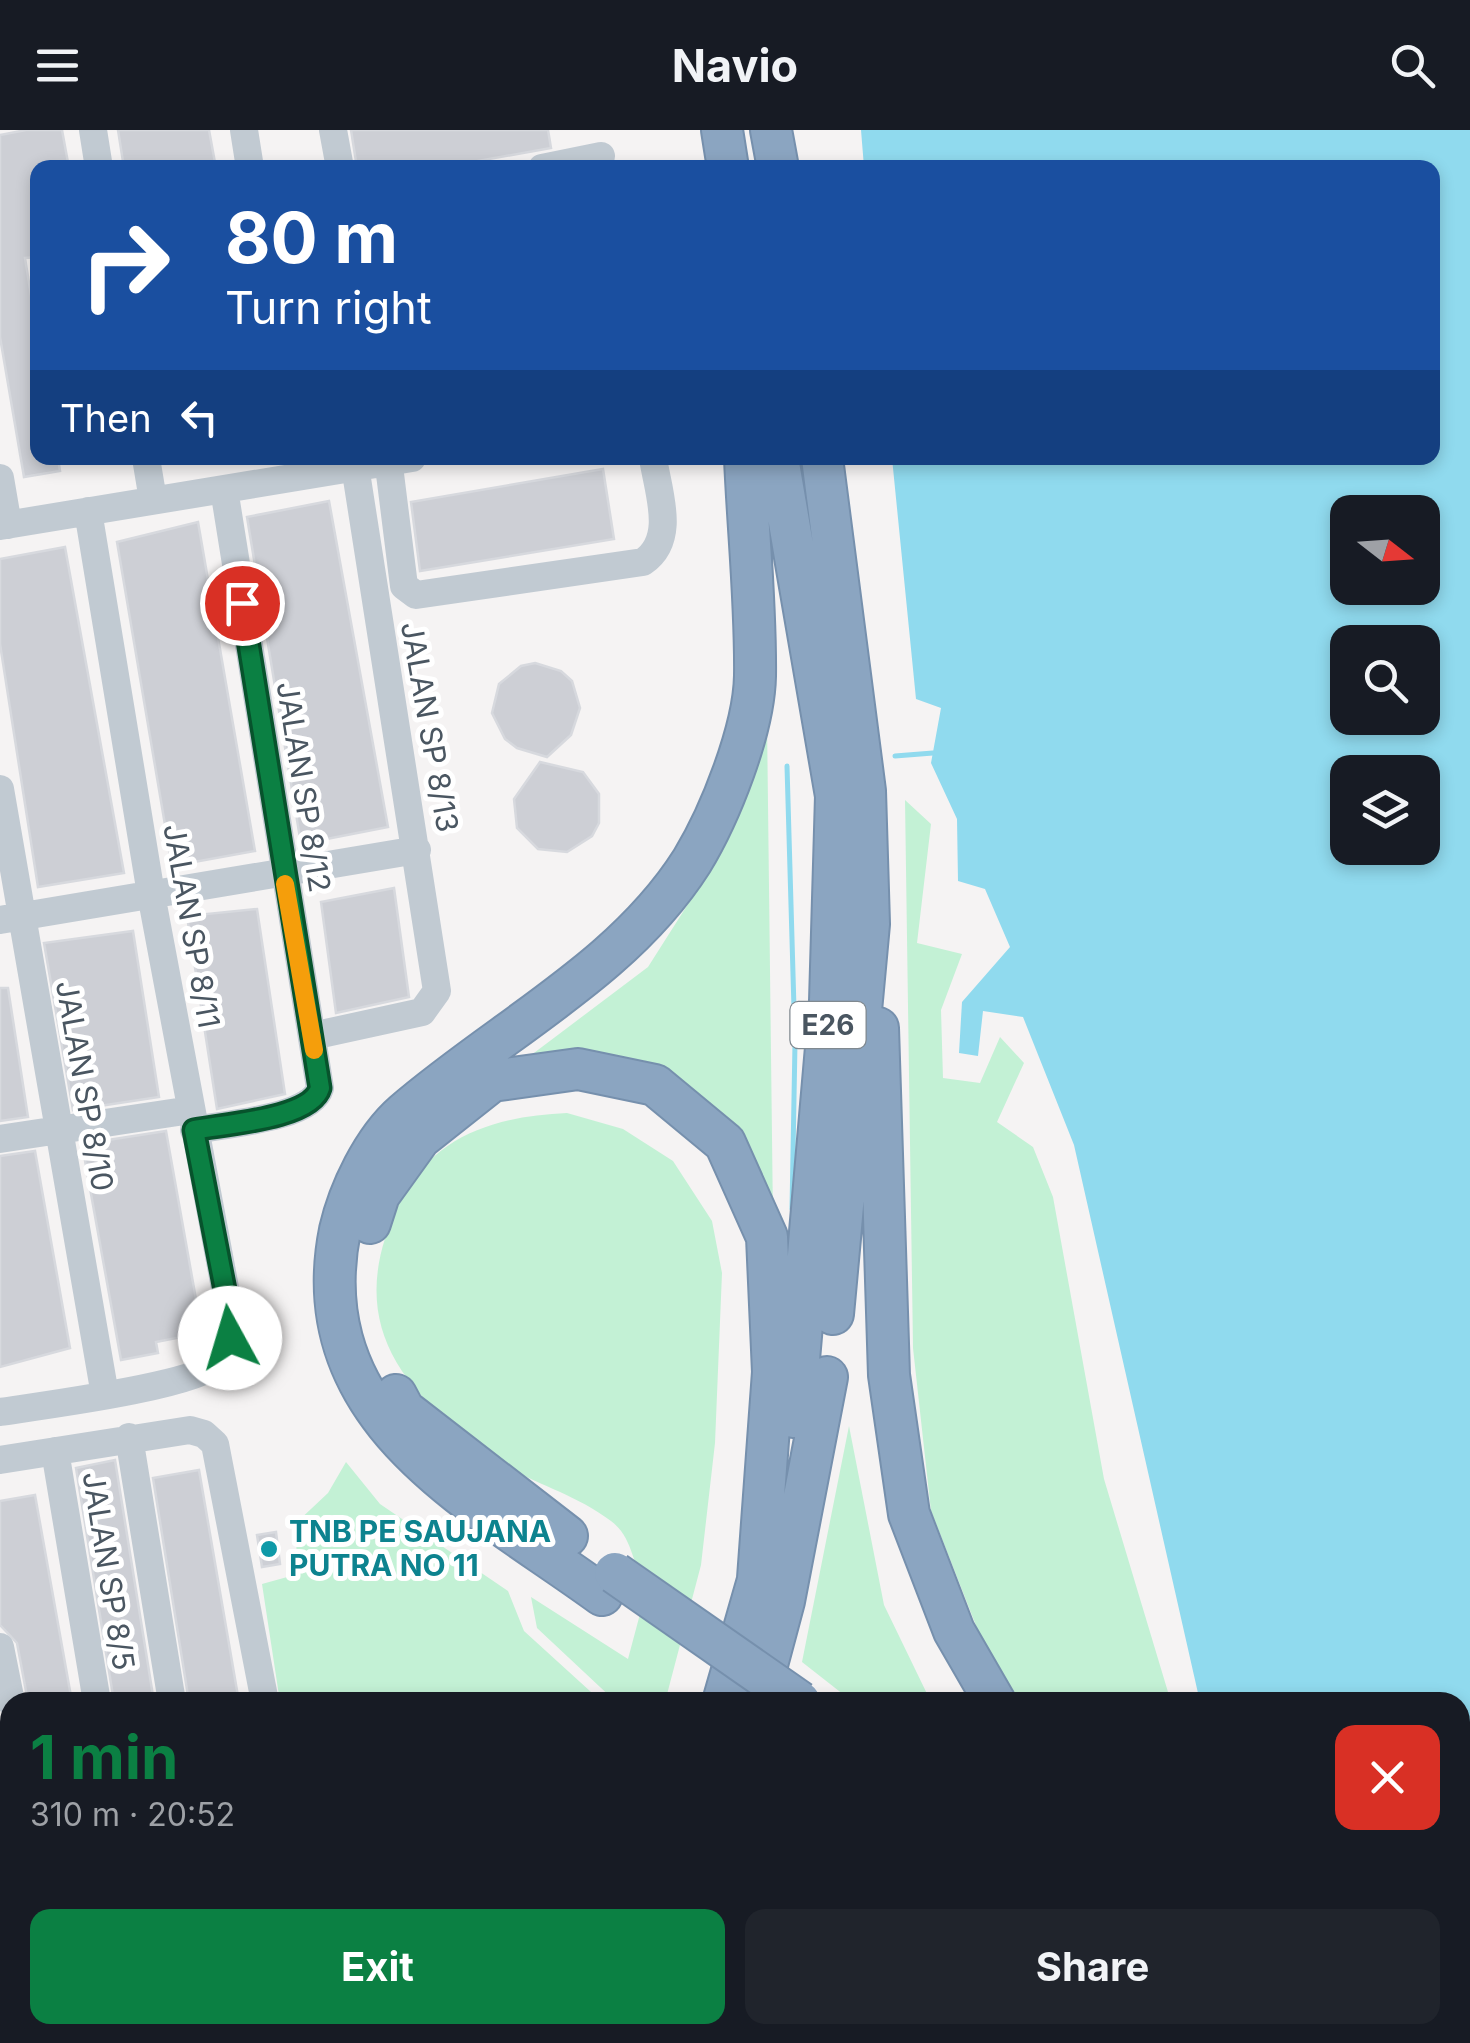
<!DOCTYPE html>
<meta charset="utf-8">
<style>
body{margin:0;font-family:Inter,sans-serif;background:#20242c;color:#f1f3f6;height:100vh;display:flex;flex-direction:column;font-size:38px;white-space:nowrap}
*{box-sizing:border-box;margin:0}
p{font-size:32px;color:#9ea1a6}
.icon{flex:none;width:55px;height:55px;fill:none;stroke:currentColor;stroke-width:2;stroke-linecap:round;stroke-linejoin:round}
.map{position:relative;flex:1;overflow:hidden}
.details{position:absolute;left:0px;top:1562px;width:1470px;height:352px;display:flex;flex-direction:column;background:#171b24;border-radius:30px 30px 0 0;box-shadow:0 5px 15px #0003}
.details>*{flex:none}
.hud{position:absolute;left:30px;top:30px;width:1410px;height:305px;border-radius:20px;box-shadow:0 5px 15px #0003;background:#1a4fa0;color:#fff;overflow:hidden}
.needle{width:65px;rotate:107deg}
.fabs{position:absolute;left:1330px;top:365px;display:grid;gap:20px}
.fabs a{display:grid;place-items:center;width:110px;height:110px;border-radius:20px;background:#171b24;box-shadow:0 5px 15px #0003;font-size:50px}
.pin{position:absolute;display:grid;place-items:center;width:85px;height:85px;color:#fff;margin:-42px;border:5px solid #fff;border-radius:50%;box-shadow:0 2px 10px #0007}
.me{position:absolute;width:110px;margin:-55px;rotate:354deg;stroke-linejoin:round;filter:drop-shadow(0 0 8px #0008)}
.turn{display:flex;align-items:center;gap:35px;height:210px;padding:0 30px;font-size:45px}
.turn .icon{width:130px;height:130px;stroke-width:2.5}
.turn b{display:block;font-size:70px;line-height:85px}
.then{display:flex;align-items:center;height:95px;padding:0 30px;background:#0003;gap:20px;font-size:38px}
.round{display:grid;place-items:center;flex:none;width:105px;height:105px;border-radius:20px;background:#20242c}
.summary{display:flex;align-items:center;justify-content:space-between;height:170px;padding:0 30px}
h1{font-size:60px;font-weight:700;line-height:75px;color:#0b8043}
.primary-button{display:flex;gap:20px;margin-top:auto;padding:20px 30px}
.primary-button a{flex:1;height:115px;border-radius:20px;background:#0b8043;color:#fff;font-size:40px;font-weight:700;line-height:115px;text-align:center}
.primary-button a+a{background:#20242c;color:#f1f3f6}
header{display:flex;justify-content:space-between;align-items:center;height:130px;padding:0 30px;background:#171b24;font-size:45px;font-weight:700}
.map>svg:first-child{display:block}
</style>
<header><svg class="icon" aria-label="menu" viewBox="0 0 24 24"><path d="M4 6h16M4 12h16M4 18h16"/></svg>Navio<svg class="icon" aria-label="search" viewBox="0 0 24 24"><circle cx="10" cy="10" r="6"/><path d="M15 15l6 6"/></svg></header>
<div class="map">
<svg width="1470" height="1913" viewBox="0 0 1470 1913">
<rect width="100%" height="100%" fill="#f5f3f3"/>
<!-- green -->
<path fill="#c3f1d5" d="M767,591L773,1089L659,947L522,932L648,837L716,730L736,686Z
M905,670L931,694L917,813L962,824L941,880L943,948L980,953L1000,907L1024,933L997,992L1033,1017L1053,1067L1104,1349L1171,1572H1020L988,1526L931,1381L913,1218Z
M567,983L623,999L673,1031L712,1091L722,1143L715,1313L701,1435L665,1572H616L537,1498L531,1467L628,1529L648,1454C630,1436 635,1409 611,1391C573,1363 534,1354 496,1331C481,1322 468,1308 455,1297C376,1233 354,1163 401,1070C434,1004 499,986 567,983Z
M849,1296L884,1475L931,1572H853L802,1532Z
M346,1332L380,1374L508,1461L524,1501L602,1572H280L262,1454L298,1444L295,1394L328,1363Z
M330,1905H562L560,1913H331Z"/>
<!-- water -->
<path fill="#90daee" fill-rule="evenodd" d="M861,0H1470V1773L1460,1774V1572H1200L1074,1015L1023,887L983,881L978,926L959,923L962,872L1010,817L985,759L958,751L957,689L931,633L941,578L916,569L892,328H1432V38L864,37ZM1348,382H1422V458H1348ZM1348,512H1422V588H1348ZM1348,642H1422V718H1348Z"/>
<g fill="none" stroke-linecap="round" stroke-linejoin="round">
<!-- stream -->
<path stroke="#90daee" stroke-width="5" d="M895,626L933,623
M787,636L795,913L792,1079"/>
</g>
<!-- building -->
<path fill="#cdcfd5" stroke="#d7d9de" stroke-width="2.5" d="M26,0H62L69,38H38V127L25,128L38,209V328H58L60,341L24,347L0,207V5Z
M118,0H209L216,38H124Z
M351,0H548L551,18L439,38H357Z
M603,339L614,409L420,441L411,372Z
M329,371L388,697L301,714L247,387Z
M198,392L255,721L172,736L117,412Z
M65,417L124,743L38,757L0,514V429Z
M535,533L561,541L572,551L580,578L571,605L547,627L517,618L505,609L492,583L499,554L521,536Z
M540,632L583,642L599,664V693L592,706L567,722L538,719L517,698L514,669Z
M394,758L409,867L336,883L321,772Z
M257,779L285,964L217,979L187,786Z
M133,801L159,967L73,980L44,813Z
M0,858H8L28,987L0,991Z
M166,1001L202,1203L156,1212L158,1223L121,1230L82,1014Z
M35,1021L70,1218L0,1237V1026Z
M115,1330L154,1572H114L76,1338Z
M199,1340L239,1572H189L153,1348Z
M35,1365L72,1572H28L17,1513L0,1495V1371Z
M276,1402L280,1434L262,1437L257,1405Z"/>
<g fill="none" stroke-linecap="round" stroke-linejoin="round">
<defs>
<path id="highway" d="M722,0L728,38
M771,0L778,38
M778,328L836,666L830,871L794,1287
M822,328L865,661L869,794L833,1184
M878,898L889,1245L909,1384L954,1501L995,1572
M370,1093L379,1065L420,1008L492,951L578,939L655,955L725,1013L767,1107L773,1242L757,1462
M396,1265L404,1280L567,1406
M602,1465C473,1371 302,1290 340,1100C349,1061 373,1010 404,983C500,900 623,840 692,731C720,685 754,600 755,546C756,474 748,400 745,328
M723,1572L762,1436
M757,1572L784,1471L827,1247
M1118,1905L1148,1913
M1236,1905L1252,1913
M1330,1905L1356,1913
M1402,1905L1418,1913
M618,1913L621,1905
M656,1913L659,1905
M838,1913L857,1905"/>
</defs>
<!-- highway casing -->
<use href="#highway" stroke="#7690ad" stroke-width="44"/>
<!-- minor -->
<path stroke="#c1cad2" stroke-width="28" d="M93,0L99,38
M244,0L250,38
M333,0L340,38
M542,38L601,26
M146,328L153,370
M388,328L404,456L416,465L643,432C677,409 658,362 653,328
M0,348L8,395
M0,396L412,328
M0,659L105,1265
M0,790L417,720
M312,906L422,882L437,861L355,336
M194,1000C223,994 311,989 320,958L224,359
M0,1009L191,980
M0,1282C39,1276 197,1256 219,1232C229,1222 230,1208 232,1195L151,764L88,381
M129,1307L172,1572
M55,1321L97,1572
M0,1330L190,1300L204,1304L215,1314L265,1572
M0,1517L11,1572
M0,1636L10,1634
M71,1905L72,1913
M152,1905L153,1913
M228,1905L230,1913
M322,1905L323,1913
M0,1913L47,1905"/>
<!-- highway -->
<use href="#highway" stroke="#8ba5c1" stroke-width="40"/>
<defs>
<path id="highway-bridge" d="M615,1443L800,1572"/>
</defs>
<!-- highway-bridge casing -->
<use href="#highway-bridge" stroke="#7690ad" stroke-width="44" stroke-linecap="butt"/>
<!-- highway-bridge -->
<use href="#highway-bridge" stroke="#8ba5c1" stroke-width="40"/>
</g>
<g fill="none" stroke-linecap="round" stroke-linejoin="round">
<defs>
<path id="route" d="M230,1208L232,1196L194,1000C224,994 311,989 320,958L242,473"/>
</defs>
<!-- route casing -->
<use href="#route" stroke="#07532c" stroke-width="25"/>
<!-- route -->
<use href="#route" stroke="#0b8043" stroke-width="18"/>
<!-- slow -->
<path stroke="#f59e0b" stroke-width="18" d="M285,754L314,920"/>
</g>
<!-- markers -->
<circle fill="#0f9aa8" stroke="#fff" stroke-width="4" cx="269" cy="1419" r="10"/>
<g text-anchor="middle" stroke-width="10" stroke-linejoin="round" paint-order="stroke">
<!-- shield labels -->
<rect fill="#fff" stroke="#808990" stroke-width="2.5" x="790.5" y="872" width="75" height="46" rx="8"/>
<g font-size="28" font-weight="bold" fill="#4a5661">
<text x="828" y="905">E26</text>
</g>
<!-- street labels -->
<g font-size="30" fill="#4a5661" stroke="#fff">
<text transform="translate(429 597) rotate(80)" y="10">JALAN SP 8/13</text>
<text transform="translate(303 657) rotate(81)" y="10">JALAN SP 8/12</text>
<text transform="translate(191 796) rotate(80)" y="10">JALAN SP 8/11</text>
<text transform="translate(84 956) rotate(80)" y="10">JALAN SP 8/10</text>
<text transform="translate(108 1441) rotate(81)" y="10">JALAN SP 8/5</text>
</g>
<!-- culture labels -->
<g font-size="30" font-weight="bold" fill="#0d838f" stroke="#fff" text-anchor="start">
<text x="289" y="1412">TNB PE SAUJANA<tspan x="289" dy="34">PUTRA NO 11</tspan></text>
</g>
</g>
</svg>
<div class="fabs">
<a><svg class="needle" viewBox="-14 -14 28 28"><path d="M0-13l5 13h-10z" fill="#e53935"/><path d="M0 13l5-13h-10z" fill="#9ea1a6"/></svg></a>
<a><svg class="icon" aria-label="search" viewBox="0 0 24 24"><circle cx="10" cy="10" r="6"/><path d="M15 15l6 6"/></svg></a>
<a><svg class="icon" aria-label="layers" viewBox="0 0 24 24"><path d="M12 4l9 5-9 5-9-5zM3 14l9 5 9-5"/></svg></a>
</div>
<div class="pin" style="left:242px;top:473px;background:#d93025"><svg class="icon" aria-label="arrive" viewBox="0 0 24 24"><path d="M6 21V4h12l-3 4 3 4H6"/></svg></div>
<svg class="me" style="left:230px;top:1208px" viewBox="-20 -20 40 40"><circle r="19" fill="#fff"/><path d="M0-13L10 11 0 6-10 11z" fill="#0b8043"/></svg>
<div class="hud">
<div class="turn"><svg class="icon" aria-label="right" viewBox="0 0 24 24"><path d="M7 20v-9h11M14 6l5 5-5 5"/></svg><div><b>80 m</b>Turn right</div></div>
<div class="then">Then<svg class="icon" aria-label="left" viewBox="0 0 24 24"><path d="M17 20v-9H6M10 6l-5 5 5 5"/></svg></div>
</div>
<section class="details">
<div class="summary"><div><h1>1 min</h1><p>310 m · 20:52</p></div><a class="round" style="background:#d93025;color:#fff"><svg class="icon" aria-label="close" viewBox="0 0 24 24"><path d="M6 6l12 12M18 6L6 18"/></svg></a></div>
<div class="primary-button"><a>Exit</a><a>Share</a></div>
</section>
</div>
